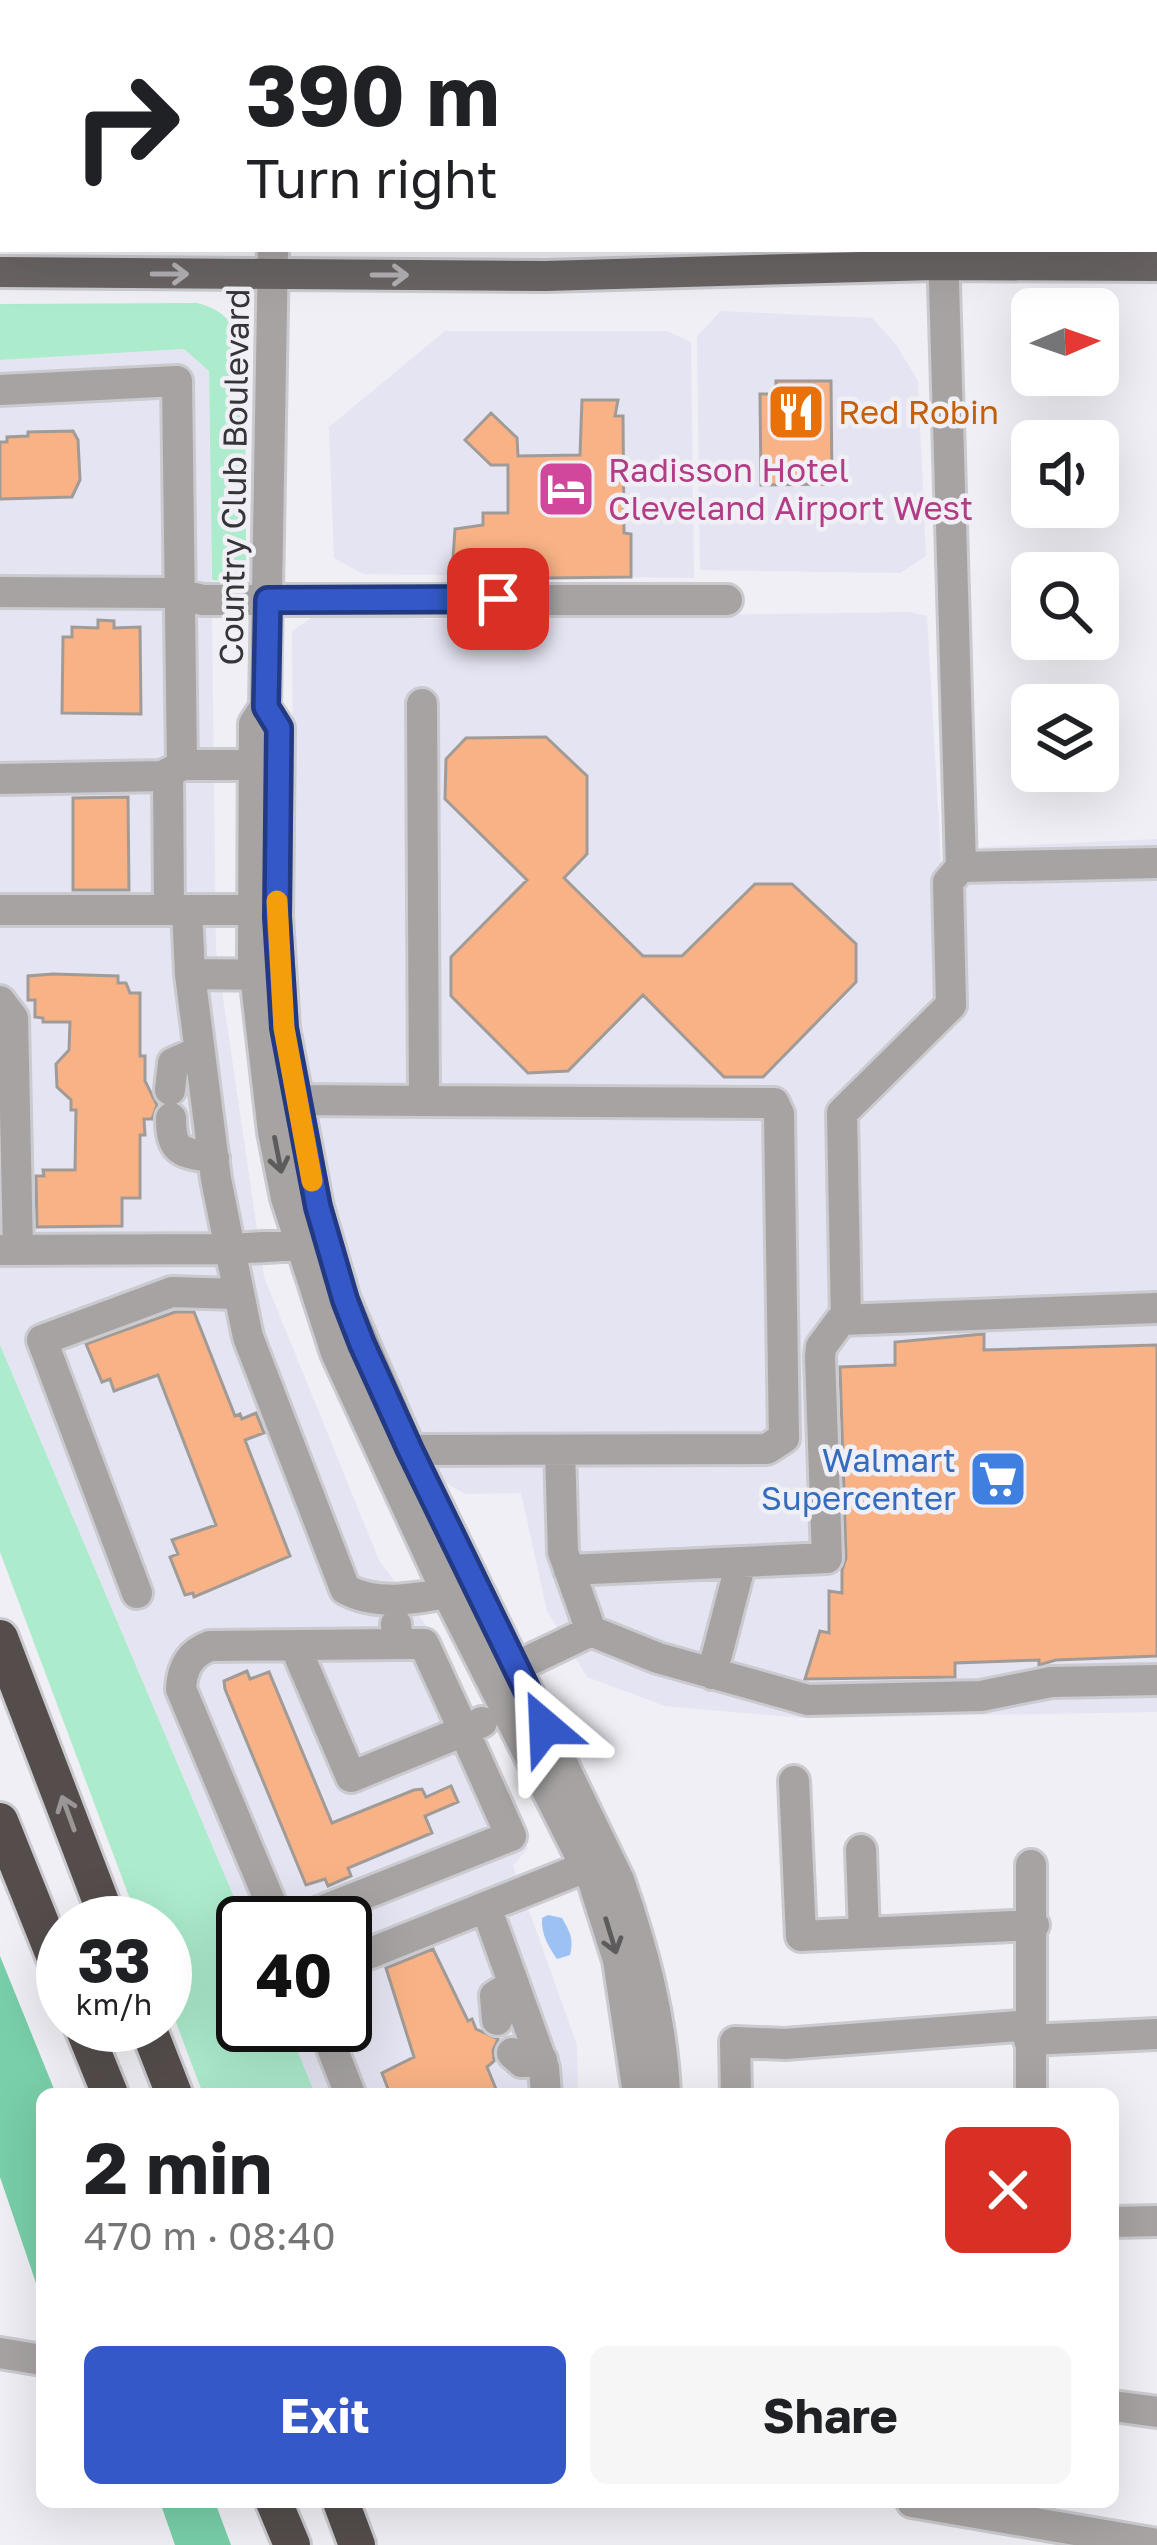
<!DOCTYPE html>
<meta charset="utf-8">
<style>
body{margin:0;font-family:"Golos Text",sans-serif;background:#f6f6f6;color:#202124;height:100vh;display:flex;flex-direction:column;font-size:45px;white-space:nowrap}
*{box-sizing:border-box;margin:0}
p{font-size:39px;color:#757577}
.icon{flex:none;width:66px;height:66px;fill:none;stroke:currentColor;stroke-width:2;stroke-linecap:round;stroke-linejoin:round}
.map{position:relative;flex:1;overflow:hidden}
.drawer{position:absolute;left:36px;top:2088px;width:1083px;height:420px;display:flex;flex-direction:column;background:#fff;border-radius:18px;box-shadow:0 12px 48px #0002}
.drawer>*{flex:none}
.top-card{position:absolute;left:0px;top:0px;width:1158px;height:252px;box-shadow:0 12px 48px #0002;background:#fff;color:#202124;overflow:hidden}
.needle{width:78px;rotate:88deg}
.tools{position:absolute;left:1011px;top:288px;display:grid;gap:24px}
.tools a{display:grid;place-items:center;width:108px;height:108px;border-radius:18px;background:#fff;box-shadow:0 12px 48px #0002;font-size:60px}
.speed{position:absolute;left:36px;top:1896px;display:flex;gap:24px;font-size:60px;font-weight:700;text-align:center}
.speed>*{display:grid;place-content:center;width:156px;height:156px;border-radius:50%;background:#fff;box-shadow:0 12px 48px #0002;line-height:1}
.speed small{font-size:30px;font-weight:400}
.speed .limit{border:6px solid #111;border-radius:18px;background:#fff;color:#111}
.pin{position:absolute;display:grid;place-items:center;width:102px;height:102px;color:#fff;margin:-51px;border-radius:24px;box-shadow:0 6px 18px #0006}
.me{position:absolute;width:132px;margin:-66px;rotate:334deg;stroke-linejoin:round;filter:drop-shadow(0 0 9px #0008)}
.turn{display:flex;align-items:center;gap:42px;height:252px;padding:0 48px;font-size:54px}
.turn .icon{width:156px;height:156px;stroke-width:2.5}
.turn b{display:block;font-size:84px;line-height:102px}
.round{display:grid;place-items:center;flex:none;width:126px;height:126px;border-radius:18px;background:#f6f6f6}
.overview{display:flex;align-items:center;justify-content:space-between;height:204px;padding:0 48px}
h1{font-size:72px;font-weight:700;line-height:90px}
.action{display:flex;gap:24px;margin-top:auto;padding:24px 48px}
.action a{flex:1;height:138px;border-radius:18px;background:#3558c9;color:#fff;font-size:48px;font-weight:700;line-height:138px;text-align:center}
.action a+a{background:#f6f6f6;color:#202124}
.map>svg:first-child{display:block}
</style>
<div class="map">
<svg width="1157" height="2545" viewBox="0 0 1157 2545">
<rect width="100%" height="100%" fill="#efeff5"/>
<!-- built -->
<path fill="#e5e4f2" d="M352,0H912L354,3Z
M721,311L872,318L895,343L918,381L926,556L900,573L700,570L697,336Z
M445,331H667L691,342L694,578L363,574L334,558L329,427Z
M184,349L209,371L216,950L264,1277L379,1560L435,1638L528,1848L513,1866L577,2045L578,2094H315L287,2025H345V1923H245L0,1345V360Z
M908,612L927,616L942,877L982,847L1157,839V1712L802,1718L665,1706L587,1677L547,1611L521,1493L465,1494L439,1479L388,1368L346,1253L318,1152L298,1004L294,924L292,631L313,617L337,614L431,619Z"/>
<!-- green -->
<path fill="#acebcc" d="M0,0H203L205,3H3V175Z
M197,303C229,311 238,329 245,360L246,561L239,578L226,582L212,580L209,371L184,349L0,360V304Z
M0,1345L245,1923L243,2025H287L315,2094H203L165,1993V1923H139L0,1552Z"/>
<!-- forest -->
<path fill="#78cfa8" d="M0,1956L56,2094H42V2290L37,2286L0,2177Z
M160,2502H215L231,2545H175Z"/>
<!-- water -->
<path fill="#9cc2f3" d="M548,1915L562,1918C570,1932 574,1939 570,1955L557,1959C548,1946 541,1934 542,1918Z"/>
<!-- building -->
<path fill="#f8b285" stroke="#a19b97" stroke-width="3" d="M776,381H831L832,484L761,485L760,394H776Z
M582,400H618L615,416H623L624,533L631,534V577L465,579V573H452L455,529L483,525V513H508V465H491L465,440L491,413L517,438L518,456L580,455Z
M73,431L78,440L80,480L72,497L0,499V442H7V437L28,436V432Z
M98,620L114,621V628L140,627L141,714L62,713L63,637H72V627L98,628Z
M546,737L587,776V854L564,878L643,956H682L755,884H792L856,944V982L763,1077H724L643,995L568,1071L528,1073L451,996V957L527,880L445,799L446,759L466,738Z
M128,797L129,890H73V798Z
M53,974L118,976V983H126L130,993H140V1056H145V1081L157,1105L152,1119H144L145,1135H140V1198H122V1226L37,1227L36,1176H44L43,1170H75L76,1110H71V1100L57,1087L56,1064L69,1050L70,1022H43V1018L35,1017V1000H28V976Z
M175,1312H194L235,1416L240,1414L242,1419L256,1413L264,1433L245,1440L290,1556L194,1597L193,1593L185,1595L170,1557L178,1554L172,1540L216,1525L158,1375L114,1391L110,1379L102,1382L86,1344Z
M984,1334V1350L1157,1345V1656L1056,1660L1039,1665V1660L955,1663V1677L805,1679L820,1631L829,1633V1591L842,1593V1570L846,1558L840,1367L895,1365V1342Z
M247,1671L250,1679L269,1672L332,1823L414,1790L422,1789L426,1797L451,1786L458,1802L425,1816L432,1833L348,1868L351,1876L328,1886L325,1879L306,1885L225,1689L224,1681Z
M433,1949L468,2021L472,2019L476,2029L498,2039L493,2050L494,2061L487,2067L498,2094H390L382,2073L414,2057L386,1968Z"/>
<g fill="none" stroke-linecap="round" stroke-linejoin="round">
<defs>
<path id="minor" d="M250,0L251,3
M313,0L315,3
M939,3L940,0
M1017,3L1020,0
M1058,3L1061,0
M273,249L265,707L254,724L253,957L273,1132L286,1198L336,1353L444,1587L593,1881L618,1960L638,2094
M943,249L961,867L1157,863
M0,390L177,381L182,765H254
M0,592L172,593L203,600H727
M265,707L279,728L277,917L284,1028L318,1207L345,1300L410,1450L619,1880C643,1949 662,2020 665,2094
M168,773L169,910
M0,779L164,776L182,765
M0,910H253
M187,910L190,974L274,975
M190,974L216,1179L230,1249L300,1245
M0,1001L13,1018L18,1250
M170,1090L173,1063L198,1052
M295,1100L424,1101L422,704
M171,1118C171,1154 182,1152 214,1158
M0,1250L230,1249L248,1337L345,1589C375,1606 414,1599 447,1593
M846,1320L842,1113L951,1005L948,882L961,867
M410,1450L767,1449L784,1438L779,1114L774,1103L424,1101
M569,1570L827,1558L820,1357L821,1347L841,1320L1157,1308
M137,1593L42,1340L172,1292L237,1294
M396,1624L398,1644H424L464,1731L482,1722
M591,1631L658,1658L808,1700L981,1696L1051,1682L1157,1680
M501,1674L591,1631L563,1552L560,1450
M712,1674L741,1562
M794,1781L801,1936L1034,1925
M861,1850L864,1933
M486,1907L544,2068L546,2094
M279,1923L181,1689C182,1668 190,1653 210,1646L398,1644
M291,1923L511,1836L464,1731L351,1777L295,1646
M345,1974L363,1956L603,1860
M497,2020L495,1996L514,1984
M323,2025L350,2094
M1029,2040L1157,2034
M512,2053L522,2062L542,2060
M736,2094L735,2042L785,2044L1030,2025
M1031,2094V1865
M1113,2222L1157,2221
M0,2353L42,2360
M1113,2406L1157,2412
M912,2502L1157,2544"/>
<path id="major" d="M1155,218H1157
M0,231H3
M0,272L545,276L933,265L1157,266"/>
<path id="highway" d="M0,179L3,181
M0,1638L109,1923
M0,1821L63,1978
M82,2025L110,2094
M147,2025L174,2094
M274,2502L292,2545
M341,2502L357,2545"/>
</defs>
<!-- minor casing -->
<use href="#minor" stroke="#cacacf" stroke-width="36"/>
<!-- major casing -->
<use href="#major" stroke="#cacacf" stroke-width="36"/>
<!-- highway casing -->
<use href="#highway" stroke="#cacacf" stroke-width="42"/>
<!-- path -->
<path stroke="#a8a8ad" stroke-width="3" stroke-dasharray="3 9" stroke-linecap="butt" d="M0,96L3,97"/>
<!-- minor -->
<use href="#minor" stroke="#a6a3a2" stroke-width="30"/>
<!-- major -->
<use href="#major" stroke="#696463" stroke-width="30"/>
<!-- highway -->
<use href="#highway" stroke="#544d4c" stroke-width="36"/>
</g>
<!-- one-way arrows -->
<defs><path id="oneway-shaft" d="M-6 0H5M1.5-3L5.5 0L1.5 3" fill="none" stroke-width="1.6" stroke-linecap="round" stroke-linejoin="round" transform="scale(3)"/></defs>
<g stroke="#b3b0b3">
<use href="#oneway-shaft" transform="translate(170 274)"/>
<use href="#oneway-shaft" transform="translate(390 275)"/>
</g>
<g stroke="#5d5c5c">
<use href="#oneway-shaft" transform="translate(278 1155) rotate(79)"/>
<use href="#oneway-shaft" transform="translate(611 1936) rotate(73)"/>
</g>
<use stroke="#9a9698" href="#oneway-shaft" transform="translate(68 1813) rotate(-110)"/>
<g fill="none" stroke-linecap="round" stroke-linejoin="round">
<defs>
<path id="route" d="M498,599L268,600L266,707L279,728L277,917L284,1028L318,1207L345,1300L362,1344L410,1450L545,1727"/>
</defs>
<!-- route casing -->
<use href="#route" stroke="#223983" stroke-width="30"/>
<!-- route -->
<use href="#route" stroke="#3558c9" stroke-width="21"/>
<!-- slow -->
<path stroke="#f59e0b" stroke-width="21" d="M277,901L284,1028L312,1181"/>
</g>
<!-- icons -->
<defs>
<symbol id="restaurant-square" viewBox="-11 -11 22 22"><rect x="-9" y="-9" width="18" height="18" rx="4" fill="#e8710a" stroke="#efeff5"/><path d="M-5-6h1v4h1v-4h1v4h1v-4h1v5L-1.5 .5V6h-2V.5L-5-1ZM5-6V6H3V1.5H1.5Q1.5-4 5-6Z" fill="#fff"/></symbol>
<symbol id="hotel-square" viewBox="-11 -11 22 22"><rect x="-9" y="-9" width="18" height="18" rx="4" fill="#d1479c" stroke="#efeff5"/><path d="M-6-4.5h1.5V1H6V5H4.5V3h-9V5H-6ZM-4 0a1.8 1.8 0 1 1 3.6 0ZM.5 0V-2.5h3Q6-2.5 6 0Z" fill="#fff"/></symbol>
<symbol id="supermarket-square" viewBox="-11 -11 22 22"><rect x="-9" y="-9" width="18" height="18" rx="4" fill="#3f7fe0" stroke="#efeff5"/><path d="M-6-5.5h2.5l.6 2H6L4.5 2H-2.5L-4.4-4H-6ZM-1.5 3.2a1.3 1.3 0 1 0 .1 0ZM3 3.2a1.3 1.3 0 1 0 .1 0Z" fill="#fff"/></symbol>
</defs>
<g fill-rule="evenodd">
<use href="#restaurant-square" x="763" y="379" width="66" height="66"/>
<use href="#hotel-square" x="533" y="456" width="66" height="66"/>
<use href="#supermarket-square" x="965" y="1446" width="66" height="66"/>
</g>
<g text-anchor="middle" stroke-width="9" stroke-linejoin="round" paint-order="stroke">
<!-- food labels -->
<g font-size="33" fill="#c56008" stroke="#efeff5" text-anchor="start">
<text x="838" y="424">Red Robin</text>
</g>
<!-- hotel labels -->
<g font-size="33" fill="#b23c85" stroke="#efeff5" text-anchor="start">
<text x="608" y="482">Radisson Hotel<tspan x="608" dy="38">Cleveland Airport West</tspan></text>
</g>
<!-- street labels -->
<g font-size="33" fill="#353537" stroke="#efeff5">
<text transform="translate(234 477) rotate(-89)" y="12">Country Club Boulevard</text>
</g>
<!-- shop labels -->
<g font-size="33" fill="#366cbe" stroke="#efeff5" text-anchor="end">
<text x="956" y="1472">Walmart<tspan x="956" dy="38">Supercenter</tspan></text>
</g>
</g>
</svg>
<div class="tools">
<a><svg class="needle" viewBox="-14 -14 28 28"><path d="M0-13l5 13h-10z" fill="#e53935"/><path d="M0 13l5-13h-10z" fill="#757577"/></svg></a>
<a><svg class="icon" aria-label="sound" viewBox="0 0 24 24"><path d="M4 9h4l5-4v14l-5-4H4zM17 9q2 3 0 6"/></svg></a>
<a><svg class="icon" aria-label="search" viewBox="0 0 24 24"><circle cx="10" cy="10" r="6"/><path d="M15 15l6 6"/></svg></a>
<a><svg class="icon" aria-label="layers" viewBox="0 0 24 24"><path d="M12 4l9 5-9 5-9-5zM3 14l9 5 9-5"/></svg></a>
</div>
<div class="speed"><div>33<small>km/h</small></div><div class="limit">40</div></div>
<div class="pin" style="left:498px;top:599px;background:#d93025"><svg class="icon" aria-label="arrive" viewBox="0 0 24 24"><path d="M6 21V4h12l-3 4 3 4H6"/></svg></div>
<svg class="me" style="left:545px;top:1727px" viewBox="-20 -20 40 40"><path d="M0-17L14 15 0 8-14 15z" fill="#3558c9" stroke="#fff" stroke-width="4"/></svg>
<div class="top-card">
<div class="turn"><svg class="icon" aria-label="right" viewBox="0 0 24 24"><path d="M7 20v-9h11M14 6l5 5-5 5"/></svg><div><b>390 m</b>Turn right</div></div>
</div>
<section class="drawer">
<div class="overview"><div><h1>2 min</h1><p>470 m · 08:40</p></div><a class="round" style="background:#d93025;color:#fff"><svg class="icon" aria-label="close" viewBox="0 0 24 24"><path d="M6 6l12 12M18 6L6 18"/></svg></a></div>
<div class="action"><a>Exit</a><a>Share</a></div>
</section>
</div>
